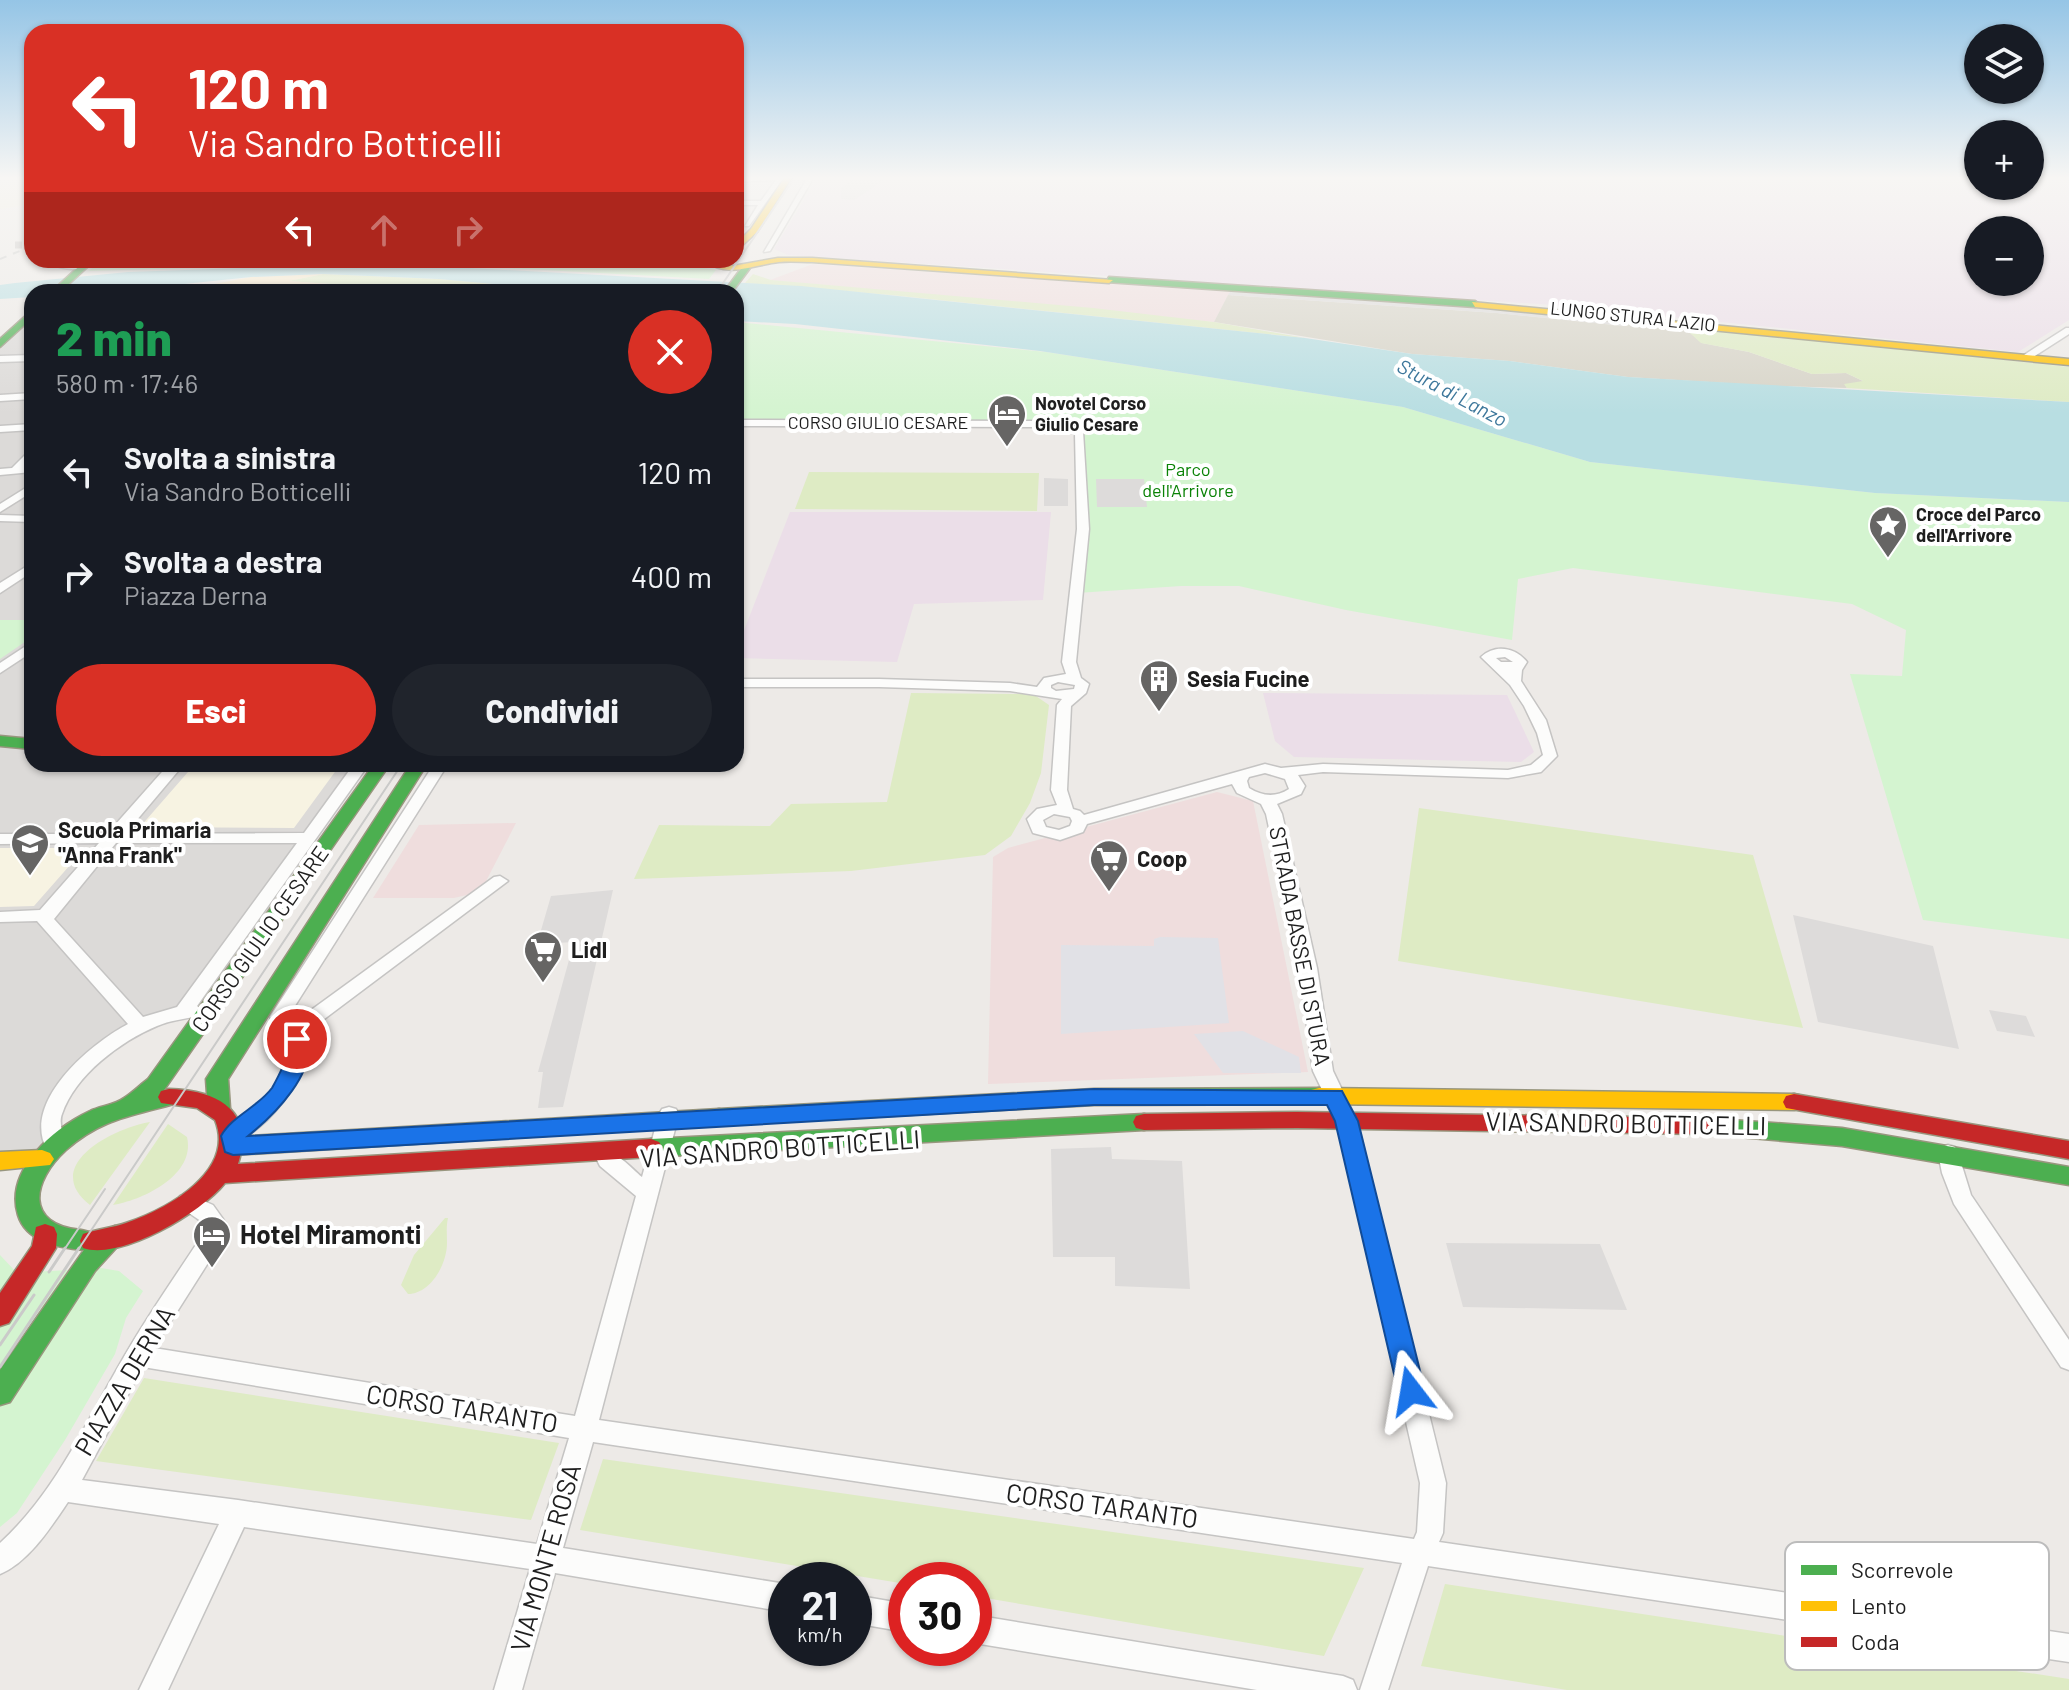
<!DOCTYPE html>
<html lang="it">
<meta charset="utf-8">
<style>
body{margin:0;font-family:Barlow,sans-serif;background:#20242c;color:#f1f3f6;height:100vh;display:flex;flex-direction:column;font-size:30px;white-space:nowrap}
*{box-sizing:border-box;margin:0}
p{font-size:26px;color:#9ea1a6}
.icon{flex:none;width:44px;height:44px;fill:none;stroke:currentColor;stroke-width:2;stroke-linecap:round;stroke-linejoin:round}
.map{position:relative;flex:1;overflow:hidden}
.panel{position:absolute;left:24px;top:284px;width:720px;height:488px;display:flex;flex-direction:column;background:#171b24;border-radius:24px;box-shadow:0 2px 6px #0004}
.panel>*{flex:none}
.top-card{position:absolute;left:24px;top:24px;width:720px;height:244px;border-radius:24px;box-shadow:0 2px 6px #0004;background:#d93025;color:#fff;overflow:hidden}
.tools{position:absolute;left:1964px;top:24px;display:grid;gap:16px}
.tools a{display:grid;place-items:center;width:80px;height:80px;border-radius:50%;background:#171b24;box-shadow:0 2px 6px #0004;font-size:40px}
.speed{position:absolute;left:768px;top:1562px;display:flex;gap:16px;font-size:40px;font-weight:700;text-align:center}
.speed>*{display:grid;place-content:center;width:104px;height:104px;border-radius:50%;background:#171b24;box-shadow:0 2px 6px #0004;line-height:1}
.speed small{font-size:20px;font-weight:400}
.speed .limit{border:12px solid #d22;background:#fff;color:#111}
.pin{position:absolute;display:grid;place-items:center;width:68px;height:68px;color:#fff;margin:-34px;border:4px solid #fff;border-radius:50%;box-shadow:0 2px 8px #0007}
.me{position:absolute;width:88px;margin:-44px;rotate:346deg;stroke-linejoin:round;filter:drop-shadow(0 0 6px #0008)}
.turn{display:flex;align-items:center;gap:28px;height:168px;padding:0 32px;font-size:36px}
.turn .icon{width:104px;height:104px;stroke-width:2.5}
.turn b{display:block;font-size:56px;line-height:68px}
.lanes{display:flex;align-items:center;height:76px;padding:0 32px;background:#0003;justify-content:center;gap:40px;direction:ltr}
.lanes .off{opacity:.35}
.round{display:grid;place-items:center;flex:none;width:84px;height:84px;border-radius:42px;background:#20242c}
.summary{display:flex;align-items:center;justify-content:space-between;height:136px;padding:0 32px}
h1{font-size:48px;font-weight:800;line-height:60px;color:#1e9e55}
.cta{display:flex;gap:16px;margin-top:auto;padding:16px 32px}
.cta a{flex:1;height:92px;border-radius:48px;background:#d93025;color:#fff;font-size:32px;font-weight:800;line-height:92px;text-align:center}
.cta a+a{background:#20242c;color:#f1f3f6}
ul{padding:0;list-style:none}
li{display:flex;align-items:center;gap:24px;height:104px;padding:0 32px}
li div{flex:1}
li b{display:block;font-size:30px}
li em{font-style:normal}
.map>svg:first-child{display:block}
</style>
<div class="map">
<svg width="2069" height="1690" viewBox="0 0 2069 1690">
<rect width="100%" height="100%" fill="#edeae7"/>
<!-- residential -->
<path fill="#dcdad8" d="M32,314V764H361L183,1012L132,1032L60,1097L54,1145L0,1161V344Z"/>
<!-- commercial -->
<path fill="#efdddd" d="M813,264L1230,292L1214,322L770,280Z
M1217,792L1253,801L1308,1072L988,1084L993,857L1008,848Z
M516,823L483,887L471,894L454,898H373L419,825Z"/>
<!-- industrial -->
<path fill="#ebdee8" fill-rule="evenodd" d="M818,177H1978V186H2030V177H2069V320L2018,352L1554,305L788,255L774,249ZM1978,230H2030V282H1978Z
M790,512H1051L1043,600L914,604L897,662L736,658V651Z
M1263,693L1507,695L1534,752L1521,762L1294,757L1275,741Z"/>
<!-- education -->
<path fill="#f7f3e2" d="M195,764H204L340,765L294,828L140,827Z
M0,848H85L34,906L0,907Z"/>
<!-- construction -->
<path fill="#d7d4c8" d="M1228,295L1497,313L1624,326L1626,320L1681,325L1702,343L1749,352L1812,374L1846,373L1865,382L1845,385L1847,388L1775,386L1628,377L1510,361L1412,354L1214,322Z"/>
<!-- farmland -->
<path fill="#eeecd9" d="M0,177H32V204L0,209Z"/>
<!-- grass -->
<path fill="#deebc4" d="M323,274L439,279L582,292H441L288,281Z
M753,274L771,280L1093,308L1214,322L1305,338L891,295L745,283Z
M1681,325L2069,367V402L1847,388L1844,384L1863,381L1846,373L1812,374L1749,352L1701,343Z
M809,472L1039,473L1037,511L795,509Z
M911,693L1033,694L1049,705L1041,773L1030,803L1011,836L985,855L851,871L634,879L659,825L770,826L791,804L887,802Z
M1419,808L1753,855L1803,1028L1398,961Z
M150,1122L90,1205C40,1166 113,1128 150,1122Z
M168,1124L187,1137C196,1175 143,1200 113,1205Z
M445,1218H448C446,1227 447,1234 447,1243C447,1265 430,1294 408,1294L401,1285L414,1255Z
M144,1378L559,1443L531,1520L96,1461Z
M603,1459L1364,1568L1324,1656L974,1596V1580H906V1584L580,1530Z
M1445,1584L2069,1679V1690H1567L1421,1666Z"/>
<!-- sand -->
<path fill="#f7e8ca" d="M323,274L289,281L441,292H258L193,288L251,277Z"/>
<!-- park -->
<path fill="#d4f4d0" d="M101,260H693L699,267L716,270L709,279L473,266L327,264L89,271Z
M736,322L1046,352L1403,407L1590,462L1875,493L2069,502V939L1923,920L1850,674L1902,676L1906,630L1852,604L1573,568L1518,579L1512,640L1346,610L1239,586H1181L1077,593L1080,432L1070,427L736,423Z
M0,620H32V637L0,659Z
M0,1255L17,1273L101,1268L119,1271L143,1291L126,1318L115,1354L65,1440L17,1513L0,1527Z"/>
<!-- parking -->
<path fill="#dddbda" d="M857,177H890L854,200L841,199V188Z
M1231,290L1500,307L1626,319L1625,326L1497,313L1228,295Z
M1044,478L1068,479V506H1044Z
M1096,479H1144L1147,507H1097Z
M613,890L563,1107L538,1108L543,1072H538L574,942L537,944L551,896Z
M1793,915L1933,946L1959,1049L1818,1022Z
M1989,1010L2026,1016L2035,1037L1997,1031Z
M1111,1147L1112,1159L1182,1161L1190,1289L1115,1286V1257H1053L1051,1149Z
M1446,1243L1600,1244L1627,1310L1463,1307Z"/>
<!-- plaza -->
<path fill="#e1e1e6" d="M1160,937L1218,938L1229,1023L1061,1034V945L1154,946V939Z
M1243,1031L1299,1057L1301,1073H1223L1194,1034Z"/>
<!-- water -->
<path fill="#b8dee2" d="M274,267L469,268L801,286L1305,338L1412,354L1510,361L1628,377L2069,402V502L1875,493L1590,462L1403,407L1040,351L795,324L736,321V292H582L439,279L323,274L251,277L108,292H32V297L0,299V285L15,283L128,272Z"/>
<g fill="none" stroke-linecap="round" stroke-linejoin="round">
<!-- street-tunnel -->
<path stroke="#c4c1bf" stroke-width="7" stroke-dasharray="7 3" stroke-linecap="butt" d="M15,245H32"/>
<defs>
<path id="street" d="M784,177L749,226H745L758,205H736V201H761L776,180L736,182V178Z
M808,177H814L770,251L764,252Z
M57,261L85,267C78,271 62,269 55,265Z
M2066,328H2069V334L2030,359H2024V355Z
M32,355V361L0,362V356Z
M32,393V399L0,401V395Z
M736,420L1054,421L1073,425L1083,431L1089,529L1076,662L1081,678L1089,684L1086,693L1071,706L1067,790L1073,809L1080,811L1084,815L1265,764L1281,768L1323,764L1508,770L1531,765L1543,755L1537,733L1524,706L1510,685L1481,657C1495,644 1515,647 1527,662L1522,670L1521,681L1546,720L1557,756L1541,772L1508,778L1323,772L1298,775L1305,786L1301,794L1277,804L1282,814L1317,968L1333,1071L1357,1121L1446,1483L1443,1533L1439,1542L2069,1634V1662L1428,1566L1388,1690H1360L1402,1563L593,1442L563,1548L786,1584V1612L555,1573L522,1690H494L530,1569L244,1527L168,1690H139L219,1524L68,1502C51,1527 29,1562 0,1574V1543C58,1490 88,1417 128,1350C152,1309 179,1271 205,1231L206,1227C198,1216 183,1212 177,1202L180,1196L188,1194L213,1205L228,1226L227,1233L154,1348L575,1416L636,1196L600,1166L597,1160L600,1154C616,1149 630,1167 642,1177L659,1114L662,1109L669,1107L676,1109L679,1114L599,1420L1414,1539L1417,1532L1420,1483L1337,1121L1313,1071L1299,968L1266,814L1261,804L1237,793L1232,784L1087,824L1083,832L1060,840L1033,833L1027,819L1037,809L1057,805L1051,790L1057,705L1062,699L1010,691L879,687H736V679H879L1010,683L1037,687L1044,678L1066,674L1062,662L1077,529L1075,434L1054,427L736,426ZM1505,657L1513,662H1501L1496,658ZM1058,682L1075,685L1074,689L1056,691L1051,688V685ZM1265,773L1285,779L1289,789C1275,798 1262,796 1249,788L1247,781L1249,777ZM1054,814L1070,817L1072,821L1070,826L1059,830L1046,827L1043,820ZM143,1367L569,1438L537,1544L238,1500L82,1480Z
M32,424V430L0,432V426Z
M32,448V457L24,467L32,466V472L0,475V469L12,468Z
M32,484V492L0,512V504Z
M0,515L32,516V522L0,521Z
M32,563V572L0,593V583Z
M32,642V652L0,673V663Z
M169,764H184L125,834L304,833L354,764H369L197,1006L203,1011L201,1015C186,1019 171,1020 157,1026C121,1041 75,1075 62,1114C57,1126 68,1139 61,1150L54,1153L47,1150C21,1102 90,1044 128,1024L37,921L0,922V912L40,910L99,843L0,844V834H107ZM116,843H297L177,1007L143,1017L54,919Z
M434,764H448L286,1020L296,1021L494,877L500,876L508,881L303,1035C322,1069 252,1150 225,1141L222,1136L225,1131C259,1105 304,1072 280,1026L282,1023L272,1021L270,1017Z
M1948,1145L1955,1147L1958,1153L1971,1195L2069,1340V1370L2061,1367L1954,1204L1942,1173L1938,1153L1941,1147Z
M854,1595L906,1604V1632L854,1623Z
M974,1615L1343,1676L1353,1680L1357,1690H1257L974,1643Z"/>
<path id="fast" d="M86,260H95L60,292H51Z
M743,266L750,268L732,292H724Z
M1109,277L1475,301L1479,304L1475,307L1106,282Z
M32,310V318L0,347V339Z
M0,736L32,739V749L0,746Z
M374,764H390L164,1090L177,1091L180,1097L177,1103C133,1116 102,1118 66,1150C31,1182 25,1225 81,1230C87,1231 94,1234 99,1233C103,1233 110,1228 115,1226L124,1229L127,1236L95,1271L10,1402L0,1405V1370L84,1250C59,1248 26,1242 18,1215C4,1170 54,1128 90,1111C100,1106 115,1105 124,1098C132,1093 140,1085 148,1079Z
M411,764H427L228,1079L230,1108L227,1114L219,1116L211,1114L208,1108L206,1079Z
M1319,1088L1327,1090L1330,1096L1327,1102L1319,1104L1094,1105L719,1125L711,1123L708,1117L711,1111L719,1109L1094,1089Z
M1144,1114L1152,1116L1155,1122L1152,1128L1144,1130L651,1157L643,1154L639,1148L643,1142L651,1139Z
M1704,1118L1842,1128L2069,1167V1185L1842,1146L1704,1134L1696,1132L1693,1126L1696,1120Z"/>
<path id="slow" d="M785,177H792L757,232L736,251V244L751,229Z
M778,258H812L1113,280L1109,283L812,262C801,262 790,261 779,262C752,265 728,279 704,260L733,266Z
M1472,302L2069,359V365L1475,307Z
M1319,1088L1794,1094L1802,1096L1805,1102L1802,1108L1794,1110L1319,1104L1311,1102L1308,1096L1311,1090Z
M719,1109L727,1111L730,1117L727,1123L719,1125L233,1155L225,1152L221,1146L225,1140L233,1137Z
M42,1150L50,1153L54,1159L50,1165L0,1170V1152Z"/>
<path id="jam" d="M169,1089C217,1090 255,1110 238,1164L651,1139L659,1142L663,1148L659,1154L651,1157L225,1183C202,1212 121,1261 83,1248L80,1241L83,1234C97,1229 112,1228 126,1223C167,1209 236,1172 215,1120L197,1108L161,1103L158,1097L161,1091Z
M1794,1094L2069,1141V1159L1786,1108L1783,1102L1786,1096Z
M1297,1112L1704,1118L1712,1120L1715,1126L1712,1132L1704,1134L1297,1128L1144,1130L1136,1128L1133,1122L1136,1116L1144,1114Z
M45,1224L54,1227L57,1234L56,1248L9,1323L0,1326V1293L32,1246L36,1227Z"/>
</defs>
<!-- street casing -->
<use href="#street" stroke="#c5c4c3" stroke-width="3"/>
<!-- fast casing -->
<use href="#fast" stroke="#98967e" stroke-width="3"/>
<!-- slow casing -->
<use href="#slow" stroke="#98967e" stroke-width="3"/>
<!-- jam casing -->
<use href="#jam" stroke="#98967e" stroke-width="3"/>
<!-- street -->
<use href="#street" fill="#fcfcfb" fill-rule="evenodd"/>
<!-- fast -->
<use href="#fast" fill="#4caf50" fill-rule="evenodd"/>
<!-- slow -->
<use href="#slow" fill="#ffc107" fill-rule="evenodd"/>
<!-- jam -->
<use href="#jam" fill="#c62828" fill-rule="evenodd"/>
<!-- tram-far1 -->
<path stroke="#cacac9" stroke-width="2" d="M717,292L795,177
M64,1250L105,1189
M78,1250L402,764"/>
<!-- tram -->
<path stroke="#cacac9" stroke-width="3" d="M49,1272L65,1248
M0,1345L34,1295
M0,1367L79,1248"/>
<!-- rail -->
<path stroke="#cacac9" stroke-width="2" stroke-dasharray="7 7" stroke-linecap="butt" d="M0,259L32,246"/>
</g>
<!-- sky -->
<linearGradient id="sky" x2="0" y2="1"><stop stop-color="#95c5e6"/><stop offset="0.43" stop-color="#f7f6f4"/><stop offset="1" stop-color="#f7f6f4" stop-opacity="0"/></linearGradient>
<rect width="2069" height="414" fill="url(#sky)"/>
<!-- route -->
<path fill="#1a73e8" stroke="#114b97" stroke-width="2" d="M297,1032L304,1034C323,1068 272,1117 248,1136L1094,1089L1342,1091L1358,1121L1425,1391L1421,1400L1411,1403L1402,1400L1398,1391L1335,1121L1327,1105H1094L233,1155L225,1152L221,1136C232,1116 258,1107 272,1088C277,1079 286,1063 287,1052C287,1044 285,1041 289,1034Z"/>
<!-- icons -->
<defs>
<symbol id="hotel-pin" viewBox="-11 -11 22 30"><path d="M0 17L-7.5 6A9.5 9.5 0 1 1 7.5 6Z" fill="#666564" stroke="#fff"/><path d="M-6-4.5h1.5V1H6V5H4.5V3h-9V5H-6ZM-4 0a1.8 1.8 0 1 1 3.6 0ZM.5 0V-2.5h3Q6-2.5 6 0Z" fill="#fff"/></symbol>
<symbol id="sight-pin" viewBox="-11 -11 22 30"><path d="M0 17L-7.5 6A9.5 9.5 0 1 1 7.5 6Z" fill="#666564" stroke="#fff"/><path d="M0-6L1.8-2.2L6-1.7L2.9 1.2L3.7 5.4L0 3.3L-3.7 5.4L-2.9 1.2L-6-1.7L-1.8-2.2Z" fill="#fff"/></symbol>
<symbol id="building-pin" viewBox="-11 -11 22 30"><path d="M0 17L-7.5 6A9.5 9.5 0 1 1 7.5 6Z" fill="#666564" stroke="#fff"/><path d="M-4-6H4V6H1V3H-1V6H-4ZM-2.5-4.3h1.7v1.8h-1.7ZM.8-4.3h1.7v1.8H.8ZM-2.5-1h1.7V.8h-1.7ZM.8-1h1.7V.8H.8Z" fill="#fff"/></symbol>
<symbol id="school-pin" viewBox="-11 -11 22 30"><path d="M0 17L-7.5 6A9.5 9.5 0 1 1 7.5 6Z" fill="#666564" stroke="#fff"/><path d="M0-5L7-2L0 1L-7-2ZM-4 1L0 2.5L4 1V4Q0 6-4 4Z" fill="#fff"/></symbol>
<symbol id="supermarket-pin" viewBox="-11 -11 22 30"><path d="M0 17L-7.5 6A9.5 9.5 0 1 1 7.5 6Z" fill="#666564" stroke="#fff"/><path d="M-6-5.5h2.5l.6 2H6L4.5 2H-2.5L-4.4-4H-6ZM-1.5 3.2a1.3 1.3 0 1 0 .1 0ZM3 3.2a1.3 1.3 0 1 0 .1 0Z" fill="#fff"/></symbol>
</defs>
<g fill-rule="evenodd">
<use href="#hotel-pin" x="985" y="392" width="44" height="60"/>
<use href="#sight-pin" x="1866" y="503" width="44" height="60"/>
<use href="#building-pin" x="1137" y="657" width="44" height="60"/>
<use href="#school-pin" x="8" y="821" width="44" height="60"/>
<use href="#supermarket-pin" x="1087" y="837" width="44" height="60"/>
<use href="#supermarket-pin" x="521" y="928" width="44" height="60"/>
<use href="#hotel-pin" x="190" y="1213" width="44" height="60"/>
</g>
<g text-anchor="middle" stroke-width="8" stroke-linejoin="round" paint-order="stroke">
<!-- far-street labels -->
<g font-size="18" fill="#1e1e1e" stroke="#fff">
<text transform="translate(1633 317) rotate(6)" y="6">LUNGO STURA LAZIO</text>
<text x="878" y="429">CORSO GIULIO CESARE</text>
</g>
<!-- far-poi labels -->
<g font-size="18" font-weight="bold" fill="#1e1e1e" stroke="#fff" text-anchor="start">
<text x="1035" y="410">Novotel Corso<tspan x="1035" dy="21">Giulio Cesare</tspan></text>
<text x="1916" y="521">Croce del Parco<tspan x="1916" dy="21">dell'Arrivore</tspan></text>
</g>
<!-- far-park labels -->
<g font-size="18" fill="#0a8206" stroke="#fff">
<text x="1188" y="476">Parco<tspan x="1188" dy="21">dell'Arrivore</tspan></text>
</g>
<!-- far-water labels -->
<g font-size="20" font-style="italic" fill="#3d779b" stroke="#fff">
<text transform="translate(1452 393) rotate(28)" y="7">Stura di Lanzo</text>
</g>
<!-- poi labels -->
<g font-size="22" font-weight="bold" fill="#1e1e1e" stroke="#fff" text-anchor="start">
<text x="1187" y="687">Sesia Fucine</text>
<text x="58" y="838">Scuola Primaria<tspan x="58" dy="25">"Anna Frank"</tspan></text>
<text x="1137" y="867">Coop</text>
<text x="571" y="958">Lidl</text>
</g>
<!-- street labels -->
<g font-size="22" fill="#1e1e1e" stroke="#fff">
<text transform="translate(260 939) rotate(-55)" y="8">CORSO GIULIO CESARE</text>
<text transform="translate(1300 946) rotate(79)" y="8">STRADA BASSE DI STURA</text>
</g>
<!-- near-street labels -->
<g font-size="26" fill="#1e1e1e" stroke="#fff">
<text transform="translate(1626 1124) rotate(1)" y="9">VIA SANDRO BOTTICELLI</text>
<text transform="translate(780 1149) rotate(-4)" y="9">VIA SANDRO BOTTICELLI</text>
<text transform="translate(125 1381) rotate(-59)" y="9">PIAZZA DERNA</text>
<text transform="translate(462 1409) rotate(9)" y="9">CORSO TARANTO</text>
<text transform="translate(1102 1506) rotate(8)" y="9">CORSO TARANTO</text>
<text transform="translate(546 1558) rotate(-74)" y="9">VIA MONTE ROSA</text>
</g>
<!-- near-poi labels -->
<g font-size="26" font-weight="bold" fill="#1e1e1e" stroke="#fff" text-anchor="start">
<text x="240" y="1244">Hotel Miramonti</text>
</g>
</g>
<!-- legend -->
<rect x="1785" y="1542" width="264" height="128" rx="12" fill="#fff" stroke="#bcbcbc" stroke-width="2"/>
<rect x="1801" y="1565" width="36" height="10" fill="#4caf50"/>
<rect x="1801" y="1601" width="36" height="10" fill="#ffc107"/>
<rect x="1801" y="1637" width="36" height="10" fill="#c62828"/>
<g font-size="22" fill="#1e1e1e">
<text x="1851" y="1578">Scorrevole</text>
<text x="1851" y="1614">Lento</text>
<text x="1851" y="1650">Coda</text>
</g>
</svg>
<div class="tools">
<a><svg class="icon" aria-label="layers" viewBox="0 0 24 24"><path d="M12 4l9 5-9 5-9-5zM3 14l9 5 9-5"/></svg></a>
<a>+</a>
<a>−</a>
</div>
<div class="speed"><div>21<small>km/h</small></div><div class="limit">30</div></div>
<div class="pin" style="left:297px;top:1039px;background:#d93025"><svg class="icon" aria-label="arrive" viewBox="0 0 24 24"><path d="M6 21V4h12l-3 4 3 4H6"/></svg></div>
<svg class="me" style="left:1411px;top:1391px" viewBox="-20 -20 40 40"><path d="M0-17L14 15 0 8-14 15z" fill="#1a73e8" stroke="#fff" stroke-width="4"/></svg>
<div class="top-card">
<div class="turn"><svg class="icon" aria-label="left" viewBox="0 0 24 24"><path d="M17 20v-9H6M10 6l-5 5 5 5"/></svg><div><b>120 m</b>Via Sandro Botticelli</div></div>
<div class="lanes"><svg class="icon" aria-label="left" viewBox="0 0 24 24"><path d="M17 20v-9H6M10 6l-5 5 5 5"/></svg><svg class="icon off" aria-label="ahead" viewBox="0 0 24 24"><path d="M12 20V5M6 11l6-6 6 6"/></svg><svg class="icon off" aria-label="right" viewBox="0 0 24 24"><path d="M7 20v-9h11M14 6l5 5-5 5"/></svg></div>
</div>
<section class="panel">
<div class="summary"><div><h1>2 min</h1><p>580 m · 17:46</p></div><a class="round" style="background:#d93025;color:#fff"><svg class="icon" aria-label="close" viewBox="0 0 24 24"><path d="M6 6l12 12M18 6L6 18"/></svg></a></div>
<ul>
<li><svg class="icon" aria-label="left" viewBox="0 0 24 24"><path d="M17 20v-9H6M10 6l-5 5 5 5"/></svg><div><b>Svolta a sinistra</b><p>Via Sandro Botticelli</p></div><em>120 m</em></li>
<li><svg class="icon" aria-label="right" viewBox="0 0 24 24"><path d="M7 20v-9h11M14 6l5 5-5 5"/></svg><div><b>Svolta a destra</b><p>Piazza Derna</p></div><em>400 m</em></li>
</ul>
<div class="cta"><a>Esci</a><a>Condividi</a></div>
</section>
</div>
